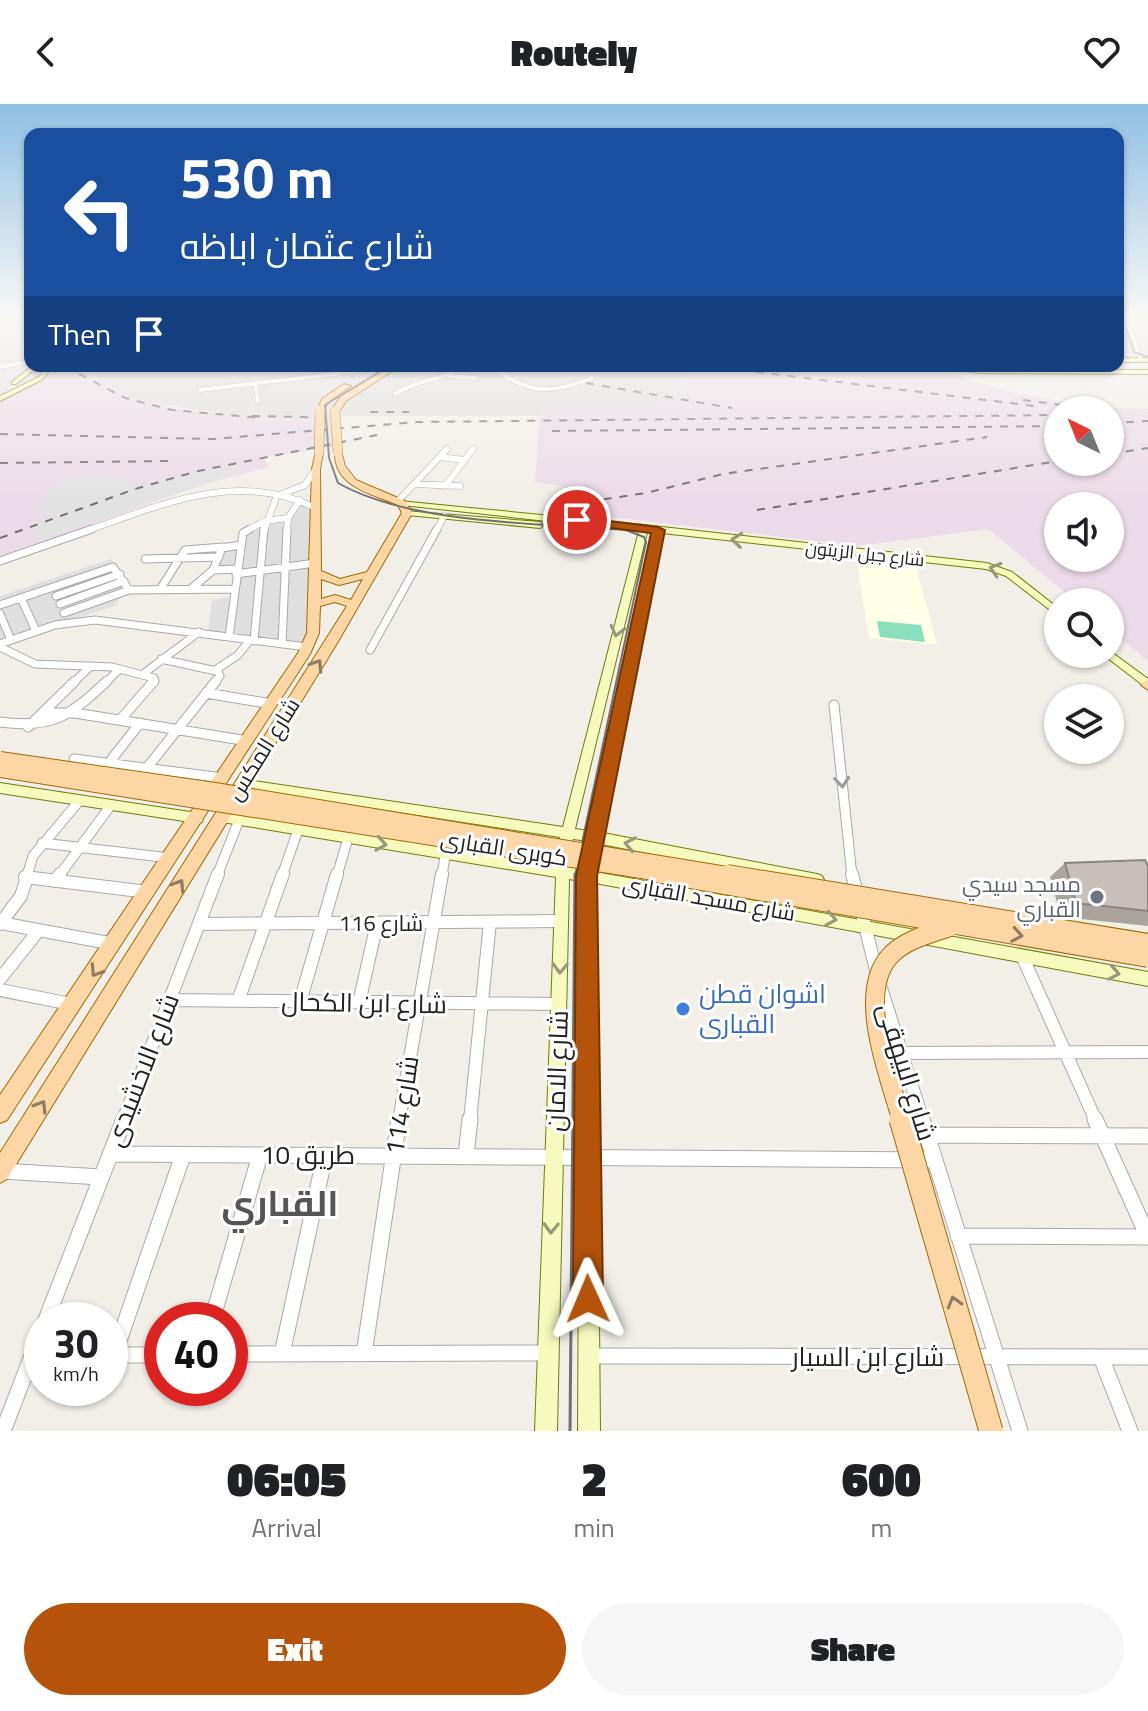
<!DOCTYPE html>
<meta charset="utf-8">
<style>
body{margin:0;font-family:"Titillium Web",Cairo,sans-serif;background:#f6f6f6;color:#202124;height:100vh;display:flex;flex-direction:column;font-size:30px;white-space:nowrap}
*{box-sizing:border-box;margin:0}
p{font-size:26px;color:#757577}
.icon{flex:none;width:44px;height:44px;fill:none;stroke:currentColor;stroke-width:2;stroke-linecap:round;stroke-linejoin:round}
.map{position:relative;height:1327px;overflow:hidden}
.sheet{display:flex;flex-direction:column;background:#fff;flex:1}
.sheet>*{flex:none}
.banner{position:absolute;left:24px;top:24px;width:1100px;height:244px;border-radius:16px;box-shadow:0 2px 6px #0004;background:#1a4fa0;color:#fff;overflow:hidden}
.needle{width:52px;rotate:317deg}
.tools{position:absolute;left:1044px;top:292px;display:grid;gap:16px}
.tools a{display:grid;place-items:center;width:80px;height:80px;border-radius:50%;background:#fff;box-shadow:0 2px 6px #0004;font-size:40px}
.speed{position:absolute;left:24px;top:1198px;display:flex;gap:16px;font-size:40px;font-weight:700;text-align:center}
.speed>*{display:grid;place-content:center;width:104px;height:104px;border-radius:50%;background:#fff;box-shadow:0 2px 6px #0004;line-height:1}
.speed small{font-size:20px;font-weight:400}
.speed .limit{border:12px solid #d22;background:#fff;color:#111}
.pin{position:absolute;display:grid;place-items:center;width:68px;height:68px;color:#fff;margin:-34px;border:4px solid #fff;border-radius:50%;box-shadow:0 2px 8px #0007}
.me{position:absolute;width:88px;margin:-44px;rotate:359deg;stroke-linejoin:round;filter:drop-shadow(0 0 6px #0008)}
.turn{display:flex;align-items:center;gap:28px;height:168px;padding:0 24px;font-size:36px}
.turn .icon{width:104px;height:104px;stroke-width:2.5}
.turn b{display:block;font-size:56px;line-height:68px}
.then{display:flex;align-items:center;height:76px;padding:0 24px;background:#0003;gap:16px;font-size:30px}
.eta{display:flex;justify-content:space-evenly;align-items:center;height:136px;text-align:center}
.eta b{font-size:48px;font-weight:800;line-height:56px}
.button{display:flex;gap:16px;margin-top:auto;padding:16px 24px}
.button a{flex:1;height:92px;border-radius:48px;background:#b45309;color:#fff;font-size:32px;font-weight:800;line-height:92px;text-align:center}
.button a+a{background:#f6f6f6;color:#202124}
header{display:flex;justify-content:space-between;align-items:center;height:104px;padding:0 24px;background:#fff;font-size:36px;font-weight:800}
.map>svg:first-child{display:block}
</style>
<header><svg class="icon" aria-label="back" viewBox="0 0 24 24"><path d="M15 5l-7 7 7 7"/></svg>Routely<svg class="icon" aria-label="heart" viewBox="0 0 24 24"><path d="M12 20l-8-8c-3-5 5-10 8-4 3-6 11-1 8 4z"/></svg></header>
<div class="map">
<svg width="1148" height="1327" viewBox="0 0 1148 1327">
<rect width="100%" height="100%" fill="#f2efe9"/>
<!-- residential -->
<path fill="#e0dfdf" d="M1118,212H1148V258L1118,259Z
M77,262H927L1013,289L1110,306H1058V312H338L340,341L313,346V315L252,314L135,296Z
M302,401L309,405L310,464L309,525L304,539L208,528L212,496L236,492L240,464L212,465L216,455L176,457L184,444L237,440L241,427L285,411L290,404Z
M111,455L130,481L115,502L0,539V492Z"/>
<!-- industrial -->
<path fill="#ebdbe8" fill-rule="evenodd" d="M0,212H30V262H77L135,296L180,305L252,314L313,315V346L264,354L269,363L203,380L0,454Z
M704,262H873L952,270L1014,289L1090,303L1148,305V557L1110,526V498H1077L988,425L857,442L559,407L571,384L535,378L540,304H646L670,293L689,267ZM1058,306H1110V358H1058ZM1058,402H1110V454H1058Z"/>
<!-- education -->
<path fill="#ffffe5" d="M857,458L916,463L937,541L869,534Z"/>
<!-- pitch -->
<path fill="#88e0be" d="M877,517L921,521L925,538L880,533Z"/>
<!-- parking -->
<path fill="#e2e2e2" d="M232,360L237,370L39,435L30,424L37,417L61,409L32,410L51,384L67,374L117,372L138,382Z"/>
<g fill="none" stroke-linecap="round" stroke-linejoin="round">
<defs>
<path id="street-far5" d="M1125,212L1141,256
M407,262L454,268
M493,262C524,291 554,290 592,274
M0,263L30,257
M448,272L476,274
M255,279L258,297
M200,286L377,265
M395,290C417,275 440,278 463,262"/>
<path id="street-far4" d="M440,353L464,356
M414,380L460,382
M445,382L473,345
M282,390L305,381L316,365
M398,397L447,345
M86,427C161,401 236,366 314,403
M246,427L265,417L288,414
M264,427L277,391
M287,427L288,414L300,396
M436,427L444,412"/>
<path id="street-far3" d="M145,455L219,453
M0,457L92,425
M213,466L237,465
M236,470L315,459
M161,484L185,446L224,443
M191,485L213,466L222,444L241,441
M56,492L120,470
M21,494L36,527
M60,500L124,477
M0,501L113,463L129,486
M64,509L129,486L234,485
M0,510L11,536
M229,533L243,429L250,425
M254,537L264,425
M0,540L55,521L95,516L307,543
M282,540L287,425
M0,543L35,560L112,563L154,574V579
M370,546L437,425
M161,555L216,567
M143,570L199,528
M73,579L91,562
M105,579L120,565
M214,579L220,572L217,565L238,551L250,536"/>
<path id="street-far2" d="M206,589L272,600
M834,601L852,772
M43,609H75L248,637
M120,616L154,577
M0,618C52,625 70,612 107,577
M28,623L75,577
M74,655L223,674
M108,660L140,619
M146,665L216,577
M42,739L170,754
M27,772L33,752L80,696
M59,772L111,701
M217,772L239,716
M282,772L298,726
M337,772L348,734
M442,772L445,752"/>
<path id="street-far1" d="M852,770L877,870
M25,773L148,788
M55,777L60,770
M0,819L114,840
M0,820L21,792L28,770
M199,820L562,817
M1023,854L1096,1017
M0,875L39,826
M881,884L923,1017
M0,886L71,900
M169,896L559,900
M238,897L283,770
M300,898L337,770
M359,899L377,819
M900,949L1148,948
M123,1017L218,770
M399,1017L442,770
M470,1017L490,818"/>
<path id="street" d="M922,1015L1020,1327
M928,1031L1148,1032
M110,1050L935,1056
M466,1051L470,1015
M1,1067L101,1073
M958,1132L1148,1133L1095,1015
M46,1216L124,1015
M212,1216L260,1051
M230,1250L547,1249
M282,1250L325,1051
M364,1250L399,1015
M110,1251H162
M114,1251L183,1051
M588,1252L1148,1253
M1101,1253L1130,1327
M3,1327L42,1226"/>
<path id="secondary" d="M1118,254H1148V258H1118Z
M32,262H39L16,280H12V278Z
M927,262L979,265L1148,266V270L979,269Z
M47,263L50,265L43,275L0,297V292L39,273Z
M399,397L644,421L987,459L1012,468L1058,504V512L1006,472L986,465L662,429L603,729L817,770L822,772L824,776L822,780L817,782L601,740L599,745L594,747L589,745L588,737L573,735L571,739L566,740L561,739L560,733L236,683L234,680L236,677L240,675L563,723L639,427L402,401H399ZM647,428L653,429L590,727L575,725Z
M404,407L540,418L544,421L540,424L407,411H404Z
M1110,547L1148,575V585L1105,552L1104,550H1110Z
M0,679L197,709L202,710L203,714L202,718L197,719L0,689Z
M222,708L557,761L558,758L563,756L568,758L570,763L582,765L583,762L588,760L593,762L595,768L1148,868V882L595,779L600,1327H578L581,777L569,775L557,1327H535L556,773L222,718L217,717L216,713L217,709Z"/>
<path id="primary" d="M392,262H400L346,297L338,309H332L331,307L340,293Z
M344,280L351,282L328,298L323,308H317L322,295Z
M316,347L323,349L320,365L321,467L340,475L367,468L402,409L398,401C372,390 333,383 335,347H341L345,362L356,376L405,397L412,409L336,541L7,1075L0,1079V1049L347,502L335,498L320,502L319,529L310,550L7,1016L0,1019V991L298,549L307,529L312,365ZM321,475L339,481L363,475L351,496L335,491L321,495Z
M1148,577V586L1141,581L1143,578Z"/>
</defs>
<!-- street-far5 casing -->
<use href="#street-far5" stroke="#a9a9a9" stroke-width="5"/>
<!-- street-far4 casing -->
<use href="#street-far4" stroke="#a9a9a9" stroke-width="7"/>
<!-- street-far3 casing -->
<use href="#street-far3" stroke="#a9a9a9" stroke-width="9"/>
<!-- street-far2 casing -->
<use href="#street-far2" stroke="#a9a9a9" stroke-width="11"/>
<!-- street-far1 casing -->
<use href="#street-far1" stroke="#a9a9a9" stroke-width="14"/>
<!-- street casing -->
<use href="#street" stroke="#a9a9a9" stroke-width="17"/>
<!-- secondary casing -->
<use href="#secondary" stroke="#707d05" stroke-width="2"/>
<!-- primary casing -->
<use href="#primary" stroke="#a06b00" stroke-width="2"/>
<!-- street-far5 -->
<use href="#street-far5" stroke="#fff" stroke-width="4"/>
<!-- street-far4 -->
<use href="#street-far4" stroke="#fff" stroke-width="6"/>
<!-- street-far3 -->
<use href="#street-far3" stroke="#fff" stroke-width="7"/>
<!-- street-far2 -->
<use href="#street-far2" stroke="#fff" stroke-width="9"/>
<!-- street-far1 -->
<use href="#street-far1" stroke="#fff" stroke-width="12"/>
<!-- street -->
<use href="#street" stroke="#fff" stroke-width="15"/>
<!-- secondary -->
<use href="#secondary" fill="#f7fabf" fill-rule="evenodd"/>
<!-- primary -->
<use href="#primary" fill="#fcd6a4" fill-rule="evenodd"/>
<!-- tram-far1 -->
<path stroke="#707070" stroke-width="2" d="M1127,227L1134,248L1148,253
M389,262L325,301L329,354L338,379C413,421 540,419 626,426L644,433L646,438L575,772"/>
<!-- tram -->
<path stroke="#707070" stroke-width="3" d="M570,1327L575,770"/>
<!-- rail -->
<path stroke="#707070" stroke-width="2" stroke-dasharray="8 8" stroke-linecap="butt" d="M724,264L1034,302
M79,270L125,294L172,306L261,314
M586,279L732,304
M1023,296L1101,306
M370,308H409
M252,312L344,314
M1110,319L1148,317
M552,327L1058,322
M0,330L213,335L417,318L1058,311
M1110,350L1148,344
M0,359L168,357
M572,400L646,389L723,370L987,333
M757,406L1058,357
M0,434L135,385L198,367L377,331"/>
<defs>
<path id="primary-bridge-far3" d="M335,307L338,349
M319,349L320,306"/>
<path id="primary-bridge-far2" d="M0,655L215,686L739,772
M0,666L673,772"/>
<path id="primary-bridge-far1" d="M661,770L1148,854
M727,770L1148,839
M902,1017C890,975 856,891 889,853C904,836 929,830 950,823"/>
<path id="primary-bridge" d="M901,1015L991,1327"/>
</defs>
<!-- primary-bridge-far3 casing -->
<use href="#primary-bridge-far3" stroke="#a06b00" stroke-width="10" stroke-linecap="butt"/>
<!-- primary-bridge-far2 casing -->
<use href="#primary-bridge-far2" stroke="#a06b00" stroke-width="16" stroke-linecap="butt"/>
<!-- primary-bridge-far1 casing -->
<use href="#primary-bridge-far1" stroke="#a06b00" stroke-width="20" stroke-linecap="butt"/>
<!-- primary-bridge casing -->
<use href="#primary-bridge" stroke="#a06b00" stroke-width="25" stroke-linecap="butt"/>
<!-- primary-bridge-far3 -->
<use href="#primary-bridge-far3" stroke="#fcd6a4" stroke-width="9"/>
<!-- primary-bridge-far2 -->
<use href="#primary-bridge-far2" stroke="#fcd6a4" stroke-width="14"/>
<!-- primary-bridge-far1 -->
<use href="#primary-bridge-far1" stroke="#fcd6a4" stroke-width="18"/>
<!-- primary-bridge -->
<use href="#primary-bridge" stroke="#fcd6a4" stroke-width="23"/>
</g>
<!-- wall -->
<path fill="#aba49e" d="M1065,759L1148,762V822L1061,813L1050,773Z"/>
<!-- building -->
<path fill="#c7bfb8" stroke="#8b8681" stroke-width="2" d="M1145,756L1148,762V807L1076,799L1065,759Z"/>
<!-- one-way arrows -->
<defs><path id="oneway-chevron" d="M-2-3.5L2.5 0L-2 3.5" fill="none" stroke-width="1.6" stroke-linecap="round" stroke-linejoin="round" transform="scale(2)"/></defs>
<g stroke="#979978">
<use href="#oneway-chevron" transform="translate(737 436) rotate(-174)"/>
<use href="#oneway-chevron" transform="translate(995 465) rotate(-163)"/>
<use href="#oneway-chevron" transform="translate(617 527) rotate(104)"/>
<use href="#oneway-chevron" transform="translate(381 740) rotate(10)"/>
<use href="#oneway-chevron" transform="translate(630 740) rotate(-169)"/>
<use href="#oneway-chevron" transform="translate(831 815) rotate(10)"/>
<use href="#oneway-chevron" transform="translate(560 864) rotate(92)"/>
<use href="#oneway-chevron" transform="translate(1114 869) rotate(10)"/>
<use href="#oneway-chevron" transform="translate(551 1124) rotate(92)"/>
</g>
<g stroke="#8f7c63">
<use href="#oneway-chevron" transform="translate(317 561) rotate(-57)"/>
<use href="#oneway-chevron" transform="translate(179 781) rotate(-58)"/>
<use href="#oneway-chevron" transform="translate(1017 831) rotate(10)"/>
<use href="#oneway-chevron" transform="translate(96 867) rotate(123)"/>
<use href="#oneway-chevron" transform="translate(41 1002) rotate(-58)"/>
<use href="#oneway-chevron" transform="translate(954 1198) rotate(-106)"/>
</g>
<use stroke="#9c9c9c" href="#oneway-chevron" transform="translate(842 678) rotate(84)"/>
<!-- sky -->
<linearGradient id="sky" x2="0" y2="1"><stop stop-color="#8fc0e4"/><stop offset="0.53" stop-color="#f9f8f5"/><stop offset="1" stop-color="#f9f8f5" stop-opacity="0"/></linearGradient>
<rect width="1148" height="398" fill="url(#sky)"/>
<!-- route -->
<path fill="#b45309" stroke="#753606" stroke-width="2" d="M577,413L658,423L665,426L597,772L603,1195L599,1206L588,1210L577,1206L573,1195L576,772L651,429L572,419V414Z"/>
<!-- markers -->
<circle fill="#6b7280" stroke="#fff" stroke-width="3" cx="1097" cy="793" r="8"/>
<circle fill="#3f7fe0" stroke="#fff" stroke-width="3" cx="683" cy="905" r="8"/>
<g text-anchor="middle" stroke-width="6" stroke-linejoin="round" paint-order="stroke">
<!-- far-street labels -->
<g font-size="18" fill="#222" stroke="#fff">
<text transform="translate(865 450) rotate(6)" y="6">شارع جبل الزيتون</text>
</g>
<!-- street labels -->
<g font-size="22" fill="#222" stroke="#fff">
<text transform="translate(263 645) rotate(-58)" y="8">شارع المكس</text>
<text transform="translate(504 744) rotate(9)" y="8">كوبرى القبارى</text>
<text transform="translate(709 794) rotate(10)" y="8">شارع مسجد القبارى</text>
<text x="381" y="827">شارع 116</text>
</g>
<!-- worship labels -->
<g font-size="22" fill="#5b616d" stroke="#fff" text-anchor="end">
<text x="1081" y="788">مسجد سيدي<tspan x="1081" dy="25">القباري</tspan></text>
</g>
<!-- near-shop labels -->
<g font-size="26" fill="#366cbe" stroke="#fff" text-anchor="start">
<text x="699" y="899">اشوان قطن<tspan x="699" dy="30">القبارى</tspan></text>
</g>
<!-- near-street labels -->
<g font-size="26" fill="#222" stroke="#fff">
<text transform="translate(364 899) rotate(1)" y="9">شارع ابن الكحال</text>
<text transform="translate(142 966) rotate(-69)" y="9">شارع الاخشيدى</text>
<text transform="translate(557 967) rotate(-88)" y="9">شارع الامان</text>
<text transform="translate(907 968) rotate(73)" y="9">شارع البيهقى</text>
<text transform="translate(402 1001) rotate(-81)" y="9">شارع 114</text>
<text x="308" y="1060">طريق 10</text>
<text x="868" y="1262">شارع ابن السيار</text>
</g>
<!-- near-district labels -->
<g font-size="36" font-weight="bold" fill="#555" stroke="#fff">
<text x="280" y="1112">القباري</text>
</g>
</g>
</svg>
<div class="tools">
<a><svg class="needle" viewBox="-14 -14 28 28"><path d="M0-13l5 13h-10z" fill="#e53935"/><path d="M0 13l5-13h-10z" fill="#757577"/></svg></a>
<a><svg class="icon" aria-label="sound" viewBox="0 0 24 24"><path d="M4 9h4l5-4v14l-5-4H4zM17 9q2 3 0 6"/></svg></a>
<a><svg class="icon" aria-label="search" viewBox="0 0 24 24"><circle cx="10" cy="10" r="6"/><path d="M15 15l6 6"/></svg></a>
<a><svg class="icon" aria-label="layers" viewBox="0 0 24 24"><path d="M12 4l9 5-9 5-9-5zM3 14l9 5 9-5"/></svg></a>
</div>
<div class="speed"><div>30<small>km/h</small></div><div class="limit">40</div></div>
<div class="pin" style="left:577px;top:416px;background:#d93025"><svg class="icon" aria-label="arrive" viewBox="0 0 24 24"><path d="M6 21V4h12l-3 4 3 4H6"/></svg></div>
<svg class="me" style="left:588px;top:1195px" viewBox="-20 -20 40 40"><path d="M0-17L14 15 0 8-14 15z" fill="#b45309" stroke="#fff" stroke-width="4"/></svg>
<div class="banner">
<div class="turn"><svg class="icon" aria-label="left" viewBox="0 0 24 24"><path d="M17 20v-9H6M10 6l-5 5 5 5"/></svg><div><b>530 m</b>شارع عثمان اباظه</div></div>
<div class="then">Then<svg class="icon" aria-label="arrive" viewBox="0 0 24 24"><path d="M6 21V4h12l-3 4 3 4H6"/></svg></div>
</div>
</div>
<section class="sheet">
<div class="eta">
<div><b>06:05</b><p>Arrival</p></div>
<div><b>2</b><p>min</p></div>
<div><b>600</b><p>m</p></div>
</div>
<div class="button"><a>Exit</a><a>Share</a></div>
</section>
